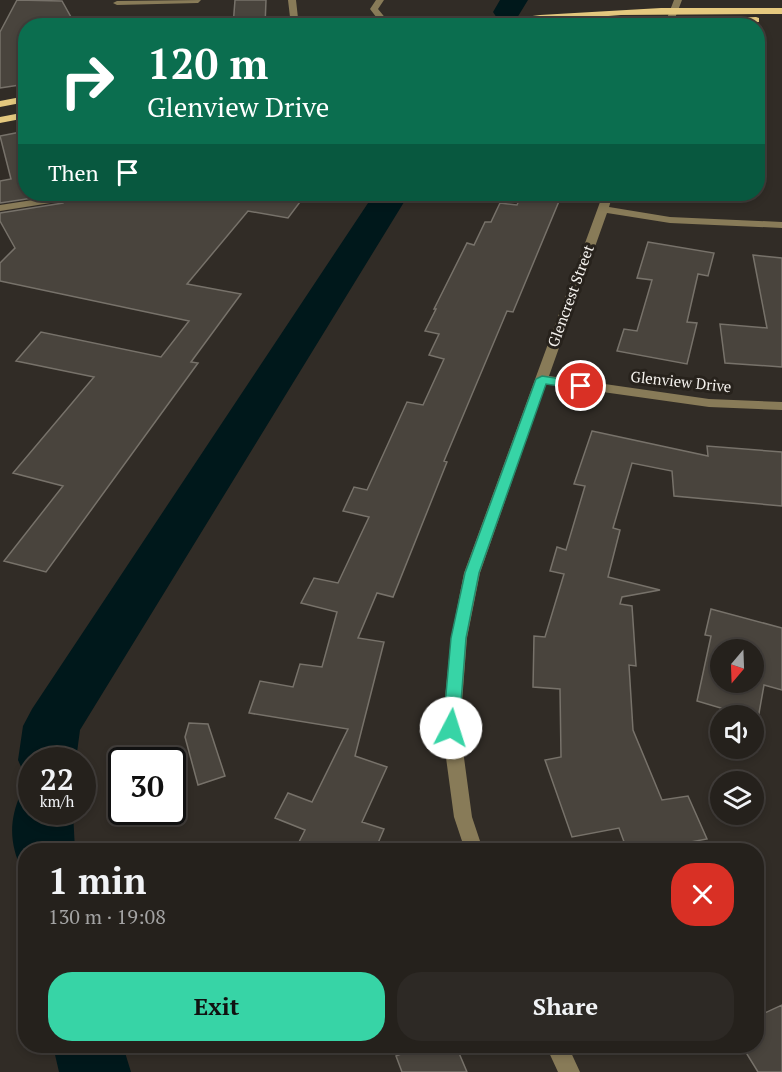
<!DOCTYPE html>
<meta charset="utf-8">
<style>
body{margin:0;font-family:"PT Serif",serif;background:#2d2925;color:#f1f3f6;height:100vh;display:flex;flex-direction:column;font-size:22px;white-space:nowrap}
*{box-sizing:border-box;margin:0}
p{font-size:20px;color:#a3a3a3}
.icon{flex:none;width:33px;height:33px;fill:none;stroke:currentColor;stroke-width:2;stroke-linecap:round;stroke-linejoin:round}
.map{position:relative;flex:1;overflow:hidden}
.drawer{position:absolute;left:18px;top:843px;width:746px;height:210px;display:flex;flex-direction:column;background:#25211c;border-radius:24px;box-shadow:0 3px 9px #0003,0 0 0 2px #423e3b}
.drawer>*{flex:none}
.top-card{position:absolute;left:18px;top:18px;width:747px;height:183px;border-radius:24px;box-shadow:0 3px 9px #0003,0 0 0 2px #423e3b;background:#0b6e4f;color:#fff;overflow:hidden}
.needle{width:39px;rotate:199deg}
.tools{position:absolute;left:710px;top:639px;display:grid;gap:12px}
.tools a{display:grid;place-items:center;width:54px;height:54px;border-radius:50%;background:#25211c;box-shadow:0 3px 9px #0003,0 0 0 2px #423e3b;font-size:30px}
.speed{position:absolute;left:18px;top:747px;display:flex;gap:12px;font-size:30px;font-weight:700;text-align:center}
.speed>*{display:grid;place-content:center;width:78px;height:78px;border-radius:50%;background:#25211c;box-shadow:0 3px 9px #0003,0 0 0 2px #423e3b;line-height:1}
.speed small{font-size:15px;font-weight:400}
.speed .limit{border:3px solid #111;border-radius:9px;background:#fff;color:#111}
.pin{position:absolute;display:grid;place-items:center;width:51px;height:51px;color:#fff;margin:-26px;border:3px solid #fff;border-radius:50%;box-shadow:0 2px 6px #0007}
.me{position:absolute;width:66px;margin:-33px;rotate:5deg;stroke-linejoin:round;filter:drop-shadow(0 0 4px #0008)}
.turn{display:flex;align-items:center;gap:21px;height:126px;padding:0 30px;font-size:27px}
.turn .icon{width:78px;height:78px;stroke-width:2.5}
.turn b{display:block;font-size:42px;line-height:51px}
.then{display:flex;align-items:center;height:57px;padding:0 30px;background:#0003;gap:12px;font-size:22px}
.round{display:grid;place-items:center;flex:none;width:63px;height:63px;border-radius:24px;background:#2d2925}
.summary{display:flex;align-items:center;justify-content:space-between;height:102px;padding:0 30px}
h1{font-size:36px;font-weight:600;line-height:45px}
.cta{display:flex;gap:12px;margin-top:auto;padding:12px 30px}
.cta a{flex:1;height:69px;border-radius:24px;background:#37d4a6;color:#111;font-size:24px;font-weight:600;line-height:69px;text-align:center}
.cta a+a{background:#2d2925;color:#f1f3f6}
.map>svg:first-child{display:block}
</style>
<div class="map">
<svg width="782" height="1072" viewBox="0 0 782 1072">
<rect width="100%" height="100%" fill="#312c26"/>
<g fill="none" stroke-linecap="round" stroke-linejoin="round">
<!-- river -->
<path fill="#00181b" fill-rule="evenodd" d="M500,0H528L517,18L507,20L497,18L493,12Z
M374,194H409L80,730L76,760H32V780L26,778L18,760L23,726L32,709Z
M32,789V812H73L75,850H26V872L22,870C9,843 9,820 21,793Z
M53,1046H123L131,1072H59Z"/>
</g>
<!-- building -->
<path fill="#49443d" stroke="#77726a" stroke-width="1.5" fill-rule="evenodd" d="M17,0L62,1L76,26H26V84L0,88V32Z
M235,0H266L265,26H233Z
M26,131V194H306L288,218L248,211L187,284L241,294L191,362L198,363L46,572L4,561L63,486L13,473L94,377L16,361L41,332L161,357L189,321L0,281V263L15,248L0,221V213L63,203L65,201V196L59,194L0,203V181L11,179L0,136Z
M522,194H562L513,312L507,311L444,461L447,462L393,597L377,593L358,638L384,642L355,756L387,767L362,822L384,829L375,850H295L305,830L275,818L288,793L312,802L348,729L249,713L260,681L293,687L300,664L322,667L337,612L301,603L314,578L338,583L369,517L343,511L354,487L367,490L407,402L423,405L444,359L429,355L439,334L425,331L436,309H434L467,243L474,245L485,222H491L500,203L517,205Z
M648,242L714,253L708,276L698,274L687,322L697,323L687,364L617,351L624,329L637,331L652,280L637,278Z
M753,255L782,258V367L725,363L720,324L767,328Z
M592,431L708,456L707,446L782,452V506L674,496L672,471L632,463L613,528L620,530L608,577L660,590L622,597L620,604L632,606L636,666L629,665L633,730L662,800L688,796L707,839L647,850H627L619,828L572,837L545,760L561,757L560,689L533,687L534,636L545,637L564,574L550,571L557,547L566,550L585,486L574,484Z
M711,609L782,628V690L764,685L758,719L697,701L711,636L705,635ZM720,650H753V682H720Z
M189,723L208,724L225,776L198,785L185,737Z
M782,1005V1072H758L742,1046H756V1017Z
M421,1046H456L467,1072H402L396,1056Z"/>
<g fill="none" stroke-linecap="round" stroke-linejoin="round">
<!-- minor -->
<path fill="#887b58" fill-rule="evenodd" d="M201,0L198,3L117,5L113,3L117,1Z
M288,0H296L298,18L290,26H280L290,17Z
M376,0H384L378,9L392,26H383L370,9Z
M674,0H682L672,26H664Z
M195,16L198,17V21L117,23L113,20L117,17Z
M603,194H613L609,207L670,217L782,222V228L670,223L607,213L549,376L709,399L782,402V410L709,407L546,384L480,573L467,638L460,728L472,817L483,850H465L454,817L442,728L451,638L464,573Z
M59,196L63,197V201L0,211V205Z
M546,1046H568L580,1072H558Z"/>
<!-- major -->
<path fill="#e5c97f" fill-rule="evenodd" d="M661,8H782V14L621,15L484,26H456L540,15Z
M756,17L759,18V22L684,26H605L609,23Z
M26,96V102L0,107V101Z
M26,112V118L0,123V117Z"/>
</g>
<!-- route -->
<path fill="#37d4a6" stroke="#248a6c" stroke-width="1.5" d="M542,376L581,382L587,386L581,389L546,384L479,573L466,638L459,728L457,732L451,734L445,732L443,728L451,638L465,573L536,379Z"/>
<g text-anchor="middle" stroke-width="6" stroke-linejoin="round" paint-order="stroke">
<!-- street labels -->
<g font-size="15" fill="#f6f3ef" stroke="#27221c">
<text transform="translate(571 296) rotate(-70)" y="5">Glencrest Street</text>
<text transform="translate(681 382) rotate(6)" y="5">Glenview Drive</text>
</g>
</g>
</svg>
<div class="tools">
<a><svg class="needle" viewBox="-14 -14 28 28"><path d="M0-13l5 13h-10z" fill="#e53935"/><path d="M0 13l5-13h-10z" fill="#a3a3a3"/></svg></a>
<a><svg class="icon" aria-label="sound" viewBox="0 0 24 24"><path d="M4 9h4l5-4v14l-5-4H4zM17 9q2 3 0 6"/></svg></a>
<a><svg class="icon" aria-label="layers" viewBox="0 0 24 24"><path d="M12 4l9 5-9 5-9-5zM3 14l9 5 9-5"/></svg></a>
</div>
<div class="speed"><div>22<small>km/h</small></div><div class="limit">30</div></div>
<div class="pin" style="left:581px;top:386px;background:#d93025"><svg class="icon" aria-label="arrive" viewBox="0 0 24 24"><path d="M6 21V4h12l-3 4 3 4H6"/></svg></div>
<svg class="me" style="left:451px;top:728px" viewBox="-20 -20 40 40"><circle r="19" fill="#fff"/><path d="M0-13L10 11 0 6-10 11z" fill="#37d4a6"/></svg>
<div class="top-card">
<div class="turn"><svg class="icon" aria-label="right" viewBox="0 0 24 24"><path d="M7 20v-9h11M14 6l5 5-5 5"/></svg><div><b>120 m</b>Glenview Drive</div></div>
<div class="then">Then<svg class="icon" aria-label="arrive" viewBox="0 0 24 24"><path d="M6 21V4h12l-3 4 3 4H6"/></svg></div>
</div>
<section class="drawer">
<div class="summary"><div><h1>1 min</h1><p>130 m · 19:08</p></div><a class="round" style="background:#d93025;color:#fff"><svg class="icon" aria-label="close" viewBox="0 0 24 24"><path d="M6 6l12 12M18 6L6 18"/></svg></a></div>
<div class="cta"><a>Exit</a><a>Share</a></div>
</section>
</div>
